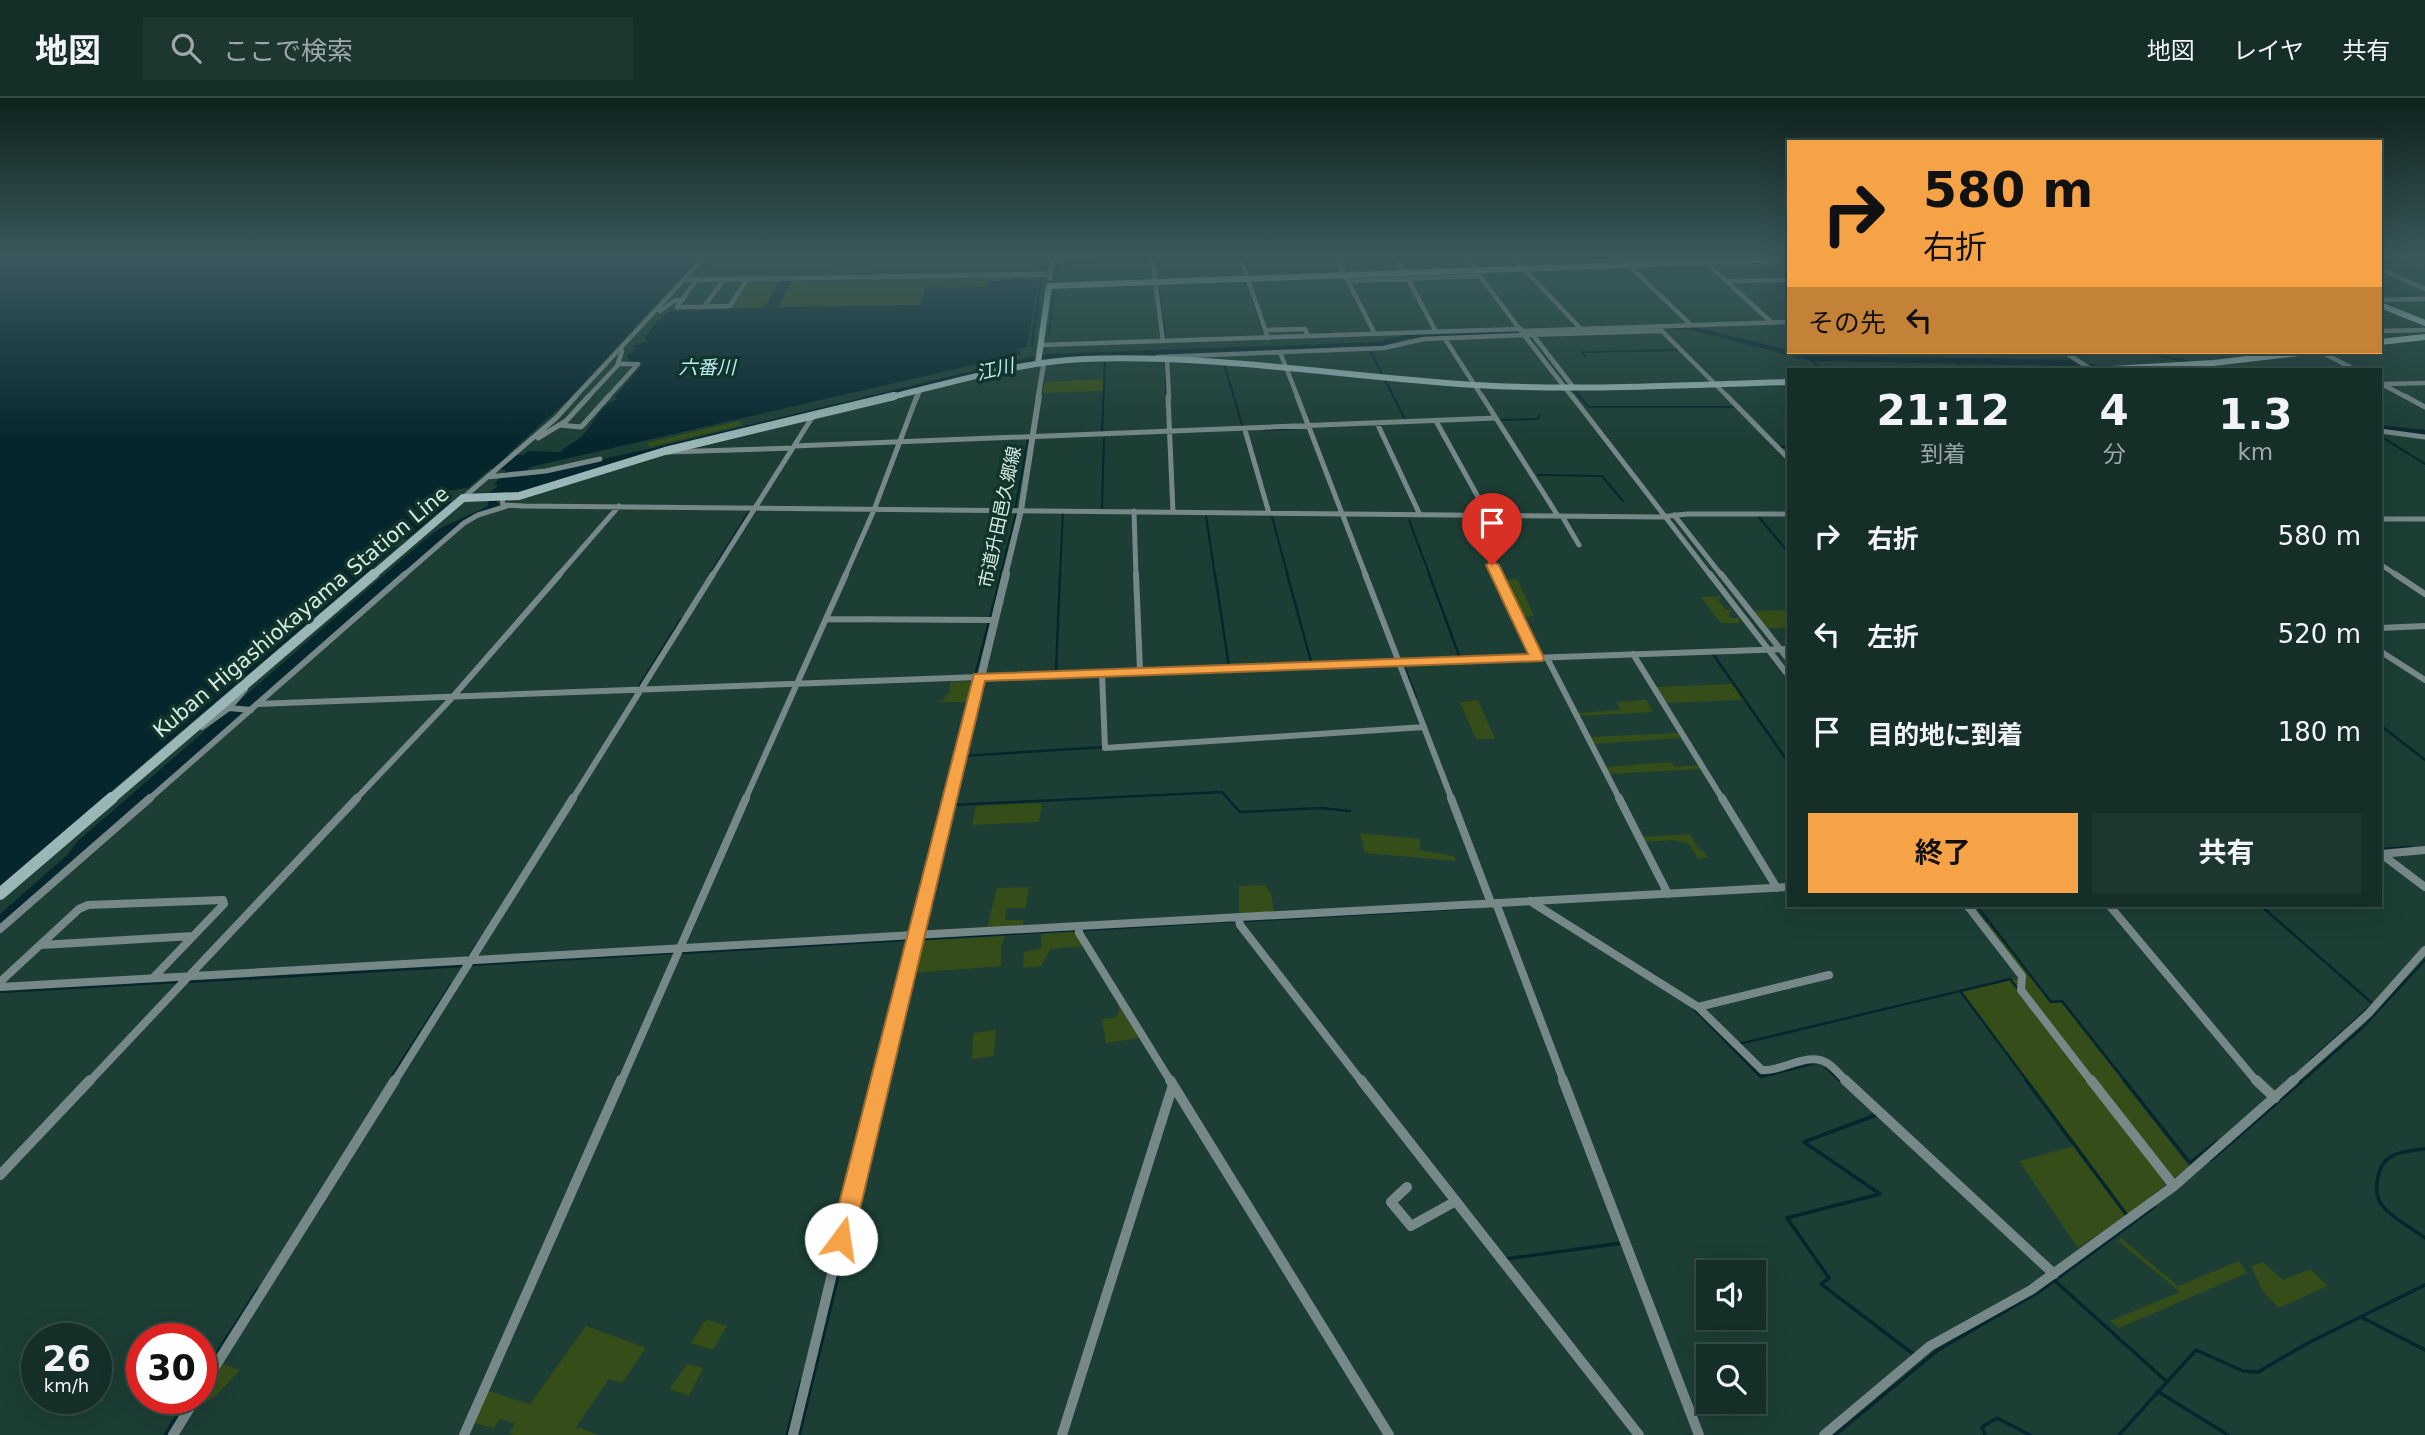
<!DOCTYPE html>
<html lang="ja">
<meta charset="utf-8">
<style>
body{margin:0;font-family:"DejaVu Sans","Noto Sans JP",sans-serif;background:#1e3630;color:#f1f3f6;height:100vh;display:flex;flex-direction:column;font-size:26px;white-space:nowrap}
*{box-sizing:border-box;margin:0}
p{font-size:23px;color:#9da8a8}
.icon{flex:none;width:38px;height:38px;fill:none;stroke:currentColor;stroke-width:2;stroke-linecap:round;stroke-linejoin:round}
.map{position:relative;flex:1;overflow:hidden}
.details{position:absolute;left:1787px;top:270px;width:595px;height:539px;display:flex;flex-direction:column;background:#152e28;border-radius:0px;box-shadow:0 7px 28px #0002,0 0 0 2px #344a45}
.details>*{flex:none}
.top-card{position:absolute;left:1787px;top:42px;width:595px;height:214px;border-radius:0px;box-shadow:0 7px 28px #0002,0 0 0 2px #344a45;background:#f6a247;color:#111;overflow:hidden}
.tools{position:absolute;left:1696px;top:1162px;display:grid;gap:14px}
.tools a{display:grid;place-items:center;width:70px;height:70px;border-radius:0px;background:#152e28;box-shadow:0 7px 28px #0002,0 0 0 2px #344a45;font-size:35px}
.speed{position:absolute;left:21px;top:1225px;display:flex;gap:14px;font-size:35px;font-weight:700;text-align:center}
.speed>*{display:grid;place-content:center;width:91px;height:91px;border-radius:50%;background:#152e28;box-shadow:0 7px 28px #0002,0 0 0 2px #344a45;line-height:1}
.speed small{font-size:18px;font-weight:400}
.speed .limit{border:10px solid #d22;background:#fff;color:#111}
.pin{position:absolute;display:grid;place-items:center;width:60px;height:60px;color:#fff;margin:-72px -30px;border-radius:50% 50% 50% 0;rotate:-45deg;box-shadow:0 0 7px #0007}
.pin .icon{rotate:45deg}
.me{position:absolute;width:77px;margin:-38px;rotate:14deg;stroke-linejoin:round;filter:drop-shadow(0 0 5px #0008)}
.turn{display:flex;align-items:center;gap:24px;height:147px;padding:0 21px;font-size:32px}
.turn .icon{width:91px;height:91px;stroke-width:2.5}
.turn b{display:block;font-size:49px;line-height:60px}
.then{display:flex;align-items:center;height:66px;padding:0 21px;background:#0003;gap:14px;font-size:26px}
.eta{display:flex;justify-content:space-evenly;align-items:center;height:119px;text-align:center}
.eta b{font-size:42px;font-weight:700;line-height:49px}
.action{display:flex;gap:14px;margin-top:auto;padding:14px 21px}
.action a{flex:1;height:80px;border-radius:0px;background:#f6a247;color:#111;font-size:28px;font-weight:700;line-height:80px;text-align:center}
.action a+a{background:#1e3630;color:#f1f3f6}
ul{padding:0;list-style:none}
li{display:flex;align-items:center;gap:21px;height:98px;padding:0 21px}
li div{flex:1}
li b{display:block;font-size:26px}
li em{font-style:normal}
header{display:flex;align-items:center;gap:42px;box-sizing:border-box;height:98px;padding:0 35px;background:#152e28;border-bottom:2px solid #344a45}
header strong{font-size:33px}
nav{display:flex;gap:38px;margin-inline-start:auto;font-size:24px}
.search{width:490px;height:63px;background:#1e3630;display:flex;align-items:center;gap:18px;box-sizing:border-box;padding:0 24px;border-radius:0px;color:#9da8a8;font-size:26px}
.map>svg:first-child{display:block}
</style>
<header>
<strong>地図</strong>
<div class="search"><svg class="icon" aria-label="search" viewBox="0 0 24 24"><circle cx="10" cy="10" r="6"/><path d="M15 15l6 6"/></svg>ここで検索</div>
<nav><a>地図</a><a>レイヤ</a><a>共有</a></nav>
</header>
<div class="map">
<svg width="2425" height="1337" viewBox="0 0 2425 1337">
<rect width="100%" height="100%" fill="#1c3e35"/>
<!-- green -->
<path fill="#354e19" d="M844,158H1033L1031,169L836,173Z
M1040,179V183L1018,181L987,184L986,189L926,190L920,207L778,209L792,183Z
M780,181L765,209L731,210L748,183Z
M1104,281L1103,293L1043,295L1045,284Z
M739,323L743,327L650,349L647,345Z
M1517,481L1534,518L1518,519L1501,482Z
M1720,498L1721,501H1717L1726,512H1730L1732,514L1728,515L1731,520H1739V525H1721L1701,499Z
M1785,512L1788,517V530H1767L1754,513Z
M969,583L971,586L967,604H935L944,602L945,597L949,596L950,584Z
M1732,586L1743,602L1665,605L1655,589Z
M1478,602L1495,641H1476L1460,604Z
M1646,602L1653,614L1579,618L1578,615L1621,612L1616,604Z
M1678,635L1681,640L1593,646L1589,639Z
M1671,664L1674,669L1698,667L1700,671L1608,676L1605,669Z
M1042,705L1039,724L972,727L976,708Z
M1360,735L1420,741V752L1454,758L1456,763L1365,755Z
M1690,736L1699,752H1703L1708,760L1698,761L1689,746L1672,742L1644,744L1642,739Z
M1265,787L1271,796L1274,814L1239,816V788Z
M1029,789L1026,810H1007L1005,822H1023V828L987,830L997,790Z
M1989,825L2051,905L2061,904L2189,1068L2130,1115L2078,1150L2019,1063L2074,1048L1961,894L2025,879L1983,826Z
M1075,834L1084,848L1050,851L1041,868L1023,870L1024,854L1041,850V836Z
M1005,838L1001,847V868L913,875L921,843Z
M1118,906L1139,940L1106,945L1102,921L1115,920L1119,915Z
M996,932L994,958L972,961L973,935Z
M2121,1140L2178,1188L2239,1163L2247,1175L2119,1230L2110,1223L2180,1194L2118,1143Z
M2263,1164L2283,1182L2310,1171L2328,1188L2279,1210L2262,1192L2251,1168Z
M708,1222L727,1228L713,1252L691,1245L704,1224Z
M586,1228L646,1250L622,1285L609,1281L576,1329L599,1337H514L509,1335L515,1325L500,1321L494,1330L473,1325L488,1293L530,1306Z
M223,1266L240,1272L215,1299L197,1308Z
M687,1266L703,1270L689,1298L670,1291Z"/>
<!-- water -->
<path fill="#06262e" d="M0,158H693L689,163H669L670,159L667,164H695L569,301L507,357H523L528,353L561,354C566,347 575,345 582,338C594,327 598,308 616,302L617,300L615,299L642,266L627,263L629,260L626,259L635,251L633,248L648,243L645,240L653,228L668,214L764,210L780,181L1045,177L1043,179L1033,249H1030L1040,179L785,183L791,184L778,209L920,207L926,190L986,189L987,184L1018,181L1038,183L1027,249L1017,251L1021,256L530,369L528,371L530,377L653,350L1035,258V263L813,317L496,402L500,408L474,417L0,828V816L66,758L78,743L422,444L439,431L488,408L489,395L498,388L494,386L507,372L490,371L468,390L444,393L434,402H427L409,418L428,404H451L407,441L385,439L400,425L380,441L390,445L388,449H397L0,788Z"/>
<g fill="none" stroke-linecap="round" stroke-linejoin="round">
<!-- stream-far2 -->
<path stroke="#06262e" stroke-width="2" d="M697,177L714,158
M1055,184L1057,168H1066L1067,162
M1159,193L1166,242
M1252,200L1263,233
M1049,236L1054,194
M1369,251L1383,278
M2141,254L2191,264
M1585,258L1582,254L1679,252
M1808,260L1822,271
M2070,260L2075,265
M1224,266L1243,330
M2209,268L2233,271
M1873,271L1961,269L1953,263
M1166,276V298
M1384,280L1406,323
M1574,292L1589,309H1736
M1500,322L1538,321L1539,317
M2380,328L2385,331
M1264,332L1300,330
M1102,335L1105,263
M2380,338L2425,366
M1782,349H1788
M1538,377L1602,378L1623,403
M1015,411L1028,342
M1102,411L1104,340
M1206,418L1215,478
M1758,418L1788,454
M1272,419L1288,478
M1409,422L1430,478
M711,474L750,412
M1000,478L1016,415
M1060,478L1063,415"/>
<!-- stream-far1 -->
<path stroke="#06262e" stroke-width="2.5" d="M1215,476L1229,569
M1287,476L1312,567
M1429,476L1460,560
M1713,556L1788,664
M1403,566L1416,599
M1056,573L1060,476
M982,583L962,658L1105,649
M638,590L681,521
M2384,630L2425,662
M944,700L1001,476
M952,707L1222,694L1240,714L1321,710L1350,713
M2380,751L2411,749
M1976,807L2051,904L2062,903L2126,984
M2260,807L2373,906L2309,964
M1243,823L1471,810
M1082,832L1236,823
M681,855L1076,832
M468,859L480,841
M471,867L674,855
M188,884L464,868
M0,894L178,884
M1961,894L2028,984
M1693,910L1761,979L1816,965
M1739,946L2010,881L2018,891
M1825,968L1840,983
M392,978L451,886
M874,981L908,842
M885,984L920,841
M2301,984L2362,930L2425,862"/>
<!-- stream -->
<path stroke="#06262e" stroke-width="3.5" d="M2026,982L2126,1116
M2124,982L2190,1065L2217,1044
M1876,1017L1804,1044L1880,1096L1787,1120L1829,1180L1821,1186L1912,1255
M2425,1051C2404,1053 2382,1054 2378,1079C2376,1088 2376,1098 2381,1106C2392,1121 2411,1129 2425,1140
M2211,1062L2303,982
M1505,1161L1622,1145
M2054,1182L2166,1283
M2363,1220L2425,1252
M201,1280L258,1191
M2157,1293L2228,1337
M165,1337L188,1300
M787,1337L801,1284
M799,1337L886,982
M1835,1337L1938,1252L2040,1193L2154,1109
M1985,1337L1982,1329L1997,1320L2030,1337
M2119,1337L2196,1252L2243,1273L2258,1274L2308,1245L2425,1187"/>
<!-- river -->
<path fill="#06262e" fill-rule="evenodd" d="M1042,158H1050L1048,173L1044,175L1040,173Z
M1674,227H1687L1788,252V254L1811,257L2073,262L2117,271H2097L2073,268L1811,263L1687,231H1671V227Z
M1538,232H1541V236L1409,240L1378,250L1161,257L1046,262L1026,265L1022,262L1046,256L1377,244L1408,236Z
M2380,327L2425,332V338L2380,333Z"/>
<!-- minor-far4 -->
<path stroke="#788" stroke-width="4.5" d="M1152,158L1163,243
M1240,158L1268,240
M1335,158L1375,236
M1396,158L1436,234
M1512,158L1580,230
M1619,158L1690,226
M1699,158L1771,224
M1052,162L1153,158
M2380,171L2425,191
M697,181L677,209L730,208L747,181
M683,182L873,179
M1348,183L1481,178
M1727,183L1788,182
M2380,202L2425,201
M704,209L724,181
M660,213L674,203L682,202
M1657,228L1729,300
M1265,232L1305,231L1308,238
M1522,233L1788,224
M2380,233L2425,232
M1524,237L1573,300
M1524,237L1662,233
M1533,237L1574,290
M1445,241L1483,300
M1040,247L1521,231
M1280,254L1298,300
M2064,254L2091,271
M2321,254L2354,271
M1158,259L1384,250L1424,241L1524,237L1465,158
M1167,261L1169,300
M2380,285L2408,300
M2383,286L2425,285
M574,300L706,158
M587,300L617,268L622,253
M607,300L638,266H618
M917,300L919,294"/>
<!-- minor-far3 -->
<path stroke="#788" stroke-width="5" d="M1168,298L1173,414
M1297,298L1366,478
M1482,298L1558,418
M1572,298L1711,478
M1727,298L1788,360
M2405,298L2425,309
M1436,323L1488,417
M1377,325L1420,417
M559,327L581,329L609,298
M1245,332L1269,415
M2380,333L2425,339
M538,340L566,323L589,298
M794,348L1496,320
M668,354L793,350
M487,379L546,373L600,361
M463,400L556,320L576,298
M502,400L503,407L524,408L1660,419L1687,416H1788
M1134,413L1136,478
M1469,417L1498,478
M1674,417L1722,478
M1562,418L1579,447
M2380,421H2425
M2380,466L2398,478
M403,478L464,425L478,417L507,408
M558,478L619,408
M712,478L813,318
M845,478L874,412L917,298"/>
<!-- minor-far2 -->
<path stroke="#788" stroke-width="6" d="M1136,476L1140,573
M1365,476L1452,702
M1497,476L1537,560
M1710,476L1788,577
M1721,476L1788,561
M2395,476L2425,496
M826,521L994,522
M2380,530L2425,528
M2380,553L2425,582
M1633,556L1723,702
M1547,560L1620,702
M1102,575L1105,650L1424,629
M257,606L979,579
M229,610L251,612
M202,629L229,610L245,591
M148,702L405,476
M355,702L450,602L560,476
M572,702L713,476
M745,702L846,476
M948,702L979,579L1788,551"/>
<!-- minor-far1 -->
<path stroke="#788" stroke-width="8" d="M948,700L914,837L1788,789
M1451,700L1491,805
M1619,700L1668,796
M1722,700L1777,790
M2380,755L2425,789
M2380,756L2425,752
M1530,803L1698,909L1762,972C1782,974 1808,953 1827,965C1834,969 1841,978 1847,984
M1496,805L1564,984
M1967,807L2022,878L2021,892L2092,984
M2109,807L2257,984
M1239,820L1240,827L1362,984
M1079,829V835L1171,984
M0,831L150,700
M41,847L193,838
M0,884L79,811L88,807L223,802L224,806L153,880
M0,889L914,837L879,984
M1698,909L1829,877
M89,984L357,700
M394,984L573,700
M621,984L746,700
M2292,984L2368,916L2425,852"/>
<!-- minor -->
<path stroke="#788" stroke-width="10" d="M1170,982L1389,1337
M1361,982L1639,1337
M1563,982L1699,1337
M1845,982L2054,1176
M2091,982L2174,1088
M2256,982L2275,1000
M0,1077L90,982
M1407,1089L1391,1104L1411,1128L1456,1103
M201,1291L395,982
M173,1337L196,1300
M464,1337L621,982
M793,1337L879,982
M1062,1337L1173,987
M1824,1337L1930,1248L2031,1192L2174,1088L2294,982"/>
<!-- tertiary-far2 -->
<path stroke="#788" stroke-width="5" d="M873,179L1050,176
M1050,180L1052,158
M1038,300L1044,264"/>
<!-- tertiary-far1 -->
<path stroke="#788" stroke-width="6" d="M1005,478L1021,412L1039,298"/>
<!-- tertiary -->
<path stroke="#788" stroke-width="8" d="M981,579L1006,476"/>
<!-- secondary-far3 -->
<path stroke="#9bb6b6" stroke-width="6" d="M2380,207L2425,225
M2380,244L2425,239
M1038,265L1049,188L1788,161
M2112,271L2213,265L2308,254
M887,300C951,285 1017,264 1084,261C1215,256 1345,279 1475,287C1579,293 1684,287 1788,284"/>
<!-- secondary-far2 -->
<path stroke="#9bb6b6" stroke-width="8" d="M372,478L463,400L519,398L665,353L894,298"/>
<!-- secondary-far1 -->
<path stroke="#9bb6b6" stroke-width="10" d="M110,702L374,476"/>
<!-- secondary -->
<path stroke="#9bb6b6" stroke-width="12" d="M0,796L112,700"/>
</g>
<!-- sky -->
<linearGradient id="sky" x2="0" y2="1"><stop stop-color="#0f221d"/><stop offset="0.46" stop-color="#3a585c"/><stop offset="1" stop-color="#3a585c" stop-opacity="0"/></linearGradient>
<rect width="2425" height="345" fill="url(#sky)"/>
<!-- route -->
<path fill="#f6a247" stroke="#a0692e" stroke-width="2" d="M1492,463L1499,467L1544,560L1542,563L985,583L853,1141L849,1148L841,1151L833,1148L830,1141L974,576L1528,556L1486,467Z"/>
<g text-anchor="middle" stroke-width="7" stroke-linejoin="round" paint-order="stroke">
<!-- far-street labels -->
<g font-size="18" fill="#d8eae4" stroke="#11342b">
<text transform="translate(1000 419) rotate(-78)" y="6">市道升田邑久郷線</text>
</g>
<!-- far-water labels -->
<g font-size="19" font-style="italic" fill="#bceaf8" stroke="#11342b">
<text x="707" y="276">六番川</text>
<text transform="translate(995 271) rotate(-13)" y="7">江川</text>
</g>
<!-- street labels -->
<g font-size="21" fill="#d8eae4" stroke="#11342b">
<text transform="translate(301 514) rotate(-40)" y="7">Kuban Higashiokayama Station Line</text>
</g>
</g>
</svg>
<div class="tools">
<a><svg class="icon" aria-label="sound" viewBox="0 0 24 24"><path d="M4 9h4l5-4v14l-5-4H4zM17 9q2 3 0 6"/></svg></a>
<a><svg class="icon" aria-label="search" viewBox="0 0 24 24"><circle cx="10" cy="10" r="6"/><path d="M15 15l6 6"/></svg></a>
</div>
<div class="speed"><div>26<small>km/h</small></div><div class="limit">30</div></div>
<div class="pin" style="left:1492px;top:467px;background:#d93025"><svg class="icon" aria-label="arrive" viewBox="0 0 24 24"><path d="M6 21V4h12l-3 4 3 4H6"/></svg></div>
<svg class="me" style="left:841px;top:1141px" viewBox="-20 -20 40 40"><circle r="19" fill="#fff"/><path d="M0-13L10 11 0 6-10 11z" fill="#f6a247"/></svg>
<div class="top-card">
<div class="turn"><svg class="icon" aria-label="right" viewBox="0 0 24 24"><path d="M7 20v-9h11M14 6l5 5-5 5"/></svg><div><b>580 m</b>右折</div></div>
<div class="then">その先<svg class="icon" aria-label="left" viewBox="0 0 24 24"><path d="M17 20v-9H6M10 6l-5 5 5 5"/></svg></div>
</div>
<section class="details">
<div class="eta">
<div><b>21:12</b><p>到着</p></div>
<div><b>4</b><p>分</p></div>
<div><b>1.3</b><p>km</p></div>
</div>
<ul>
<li><svg class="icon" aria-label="right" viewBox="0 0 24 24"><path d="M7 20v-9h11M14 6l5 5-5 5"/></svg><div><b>右折</b></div><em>580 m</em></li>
<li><svg class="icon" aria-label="left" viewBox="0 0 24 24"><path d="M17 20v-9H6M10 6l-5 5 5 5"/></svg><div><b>左折</b></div><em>520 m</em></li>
<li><svg class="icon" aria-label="arrive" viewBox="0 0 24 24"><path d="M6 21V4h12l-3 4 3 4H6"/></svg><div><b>目的地に到着</b></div><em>180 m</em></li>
</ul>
<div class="action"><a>終了</a><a>共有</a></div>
</section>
</div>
